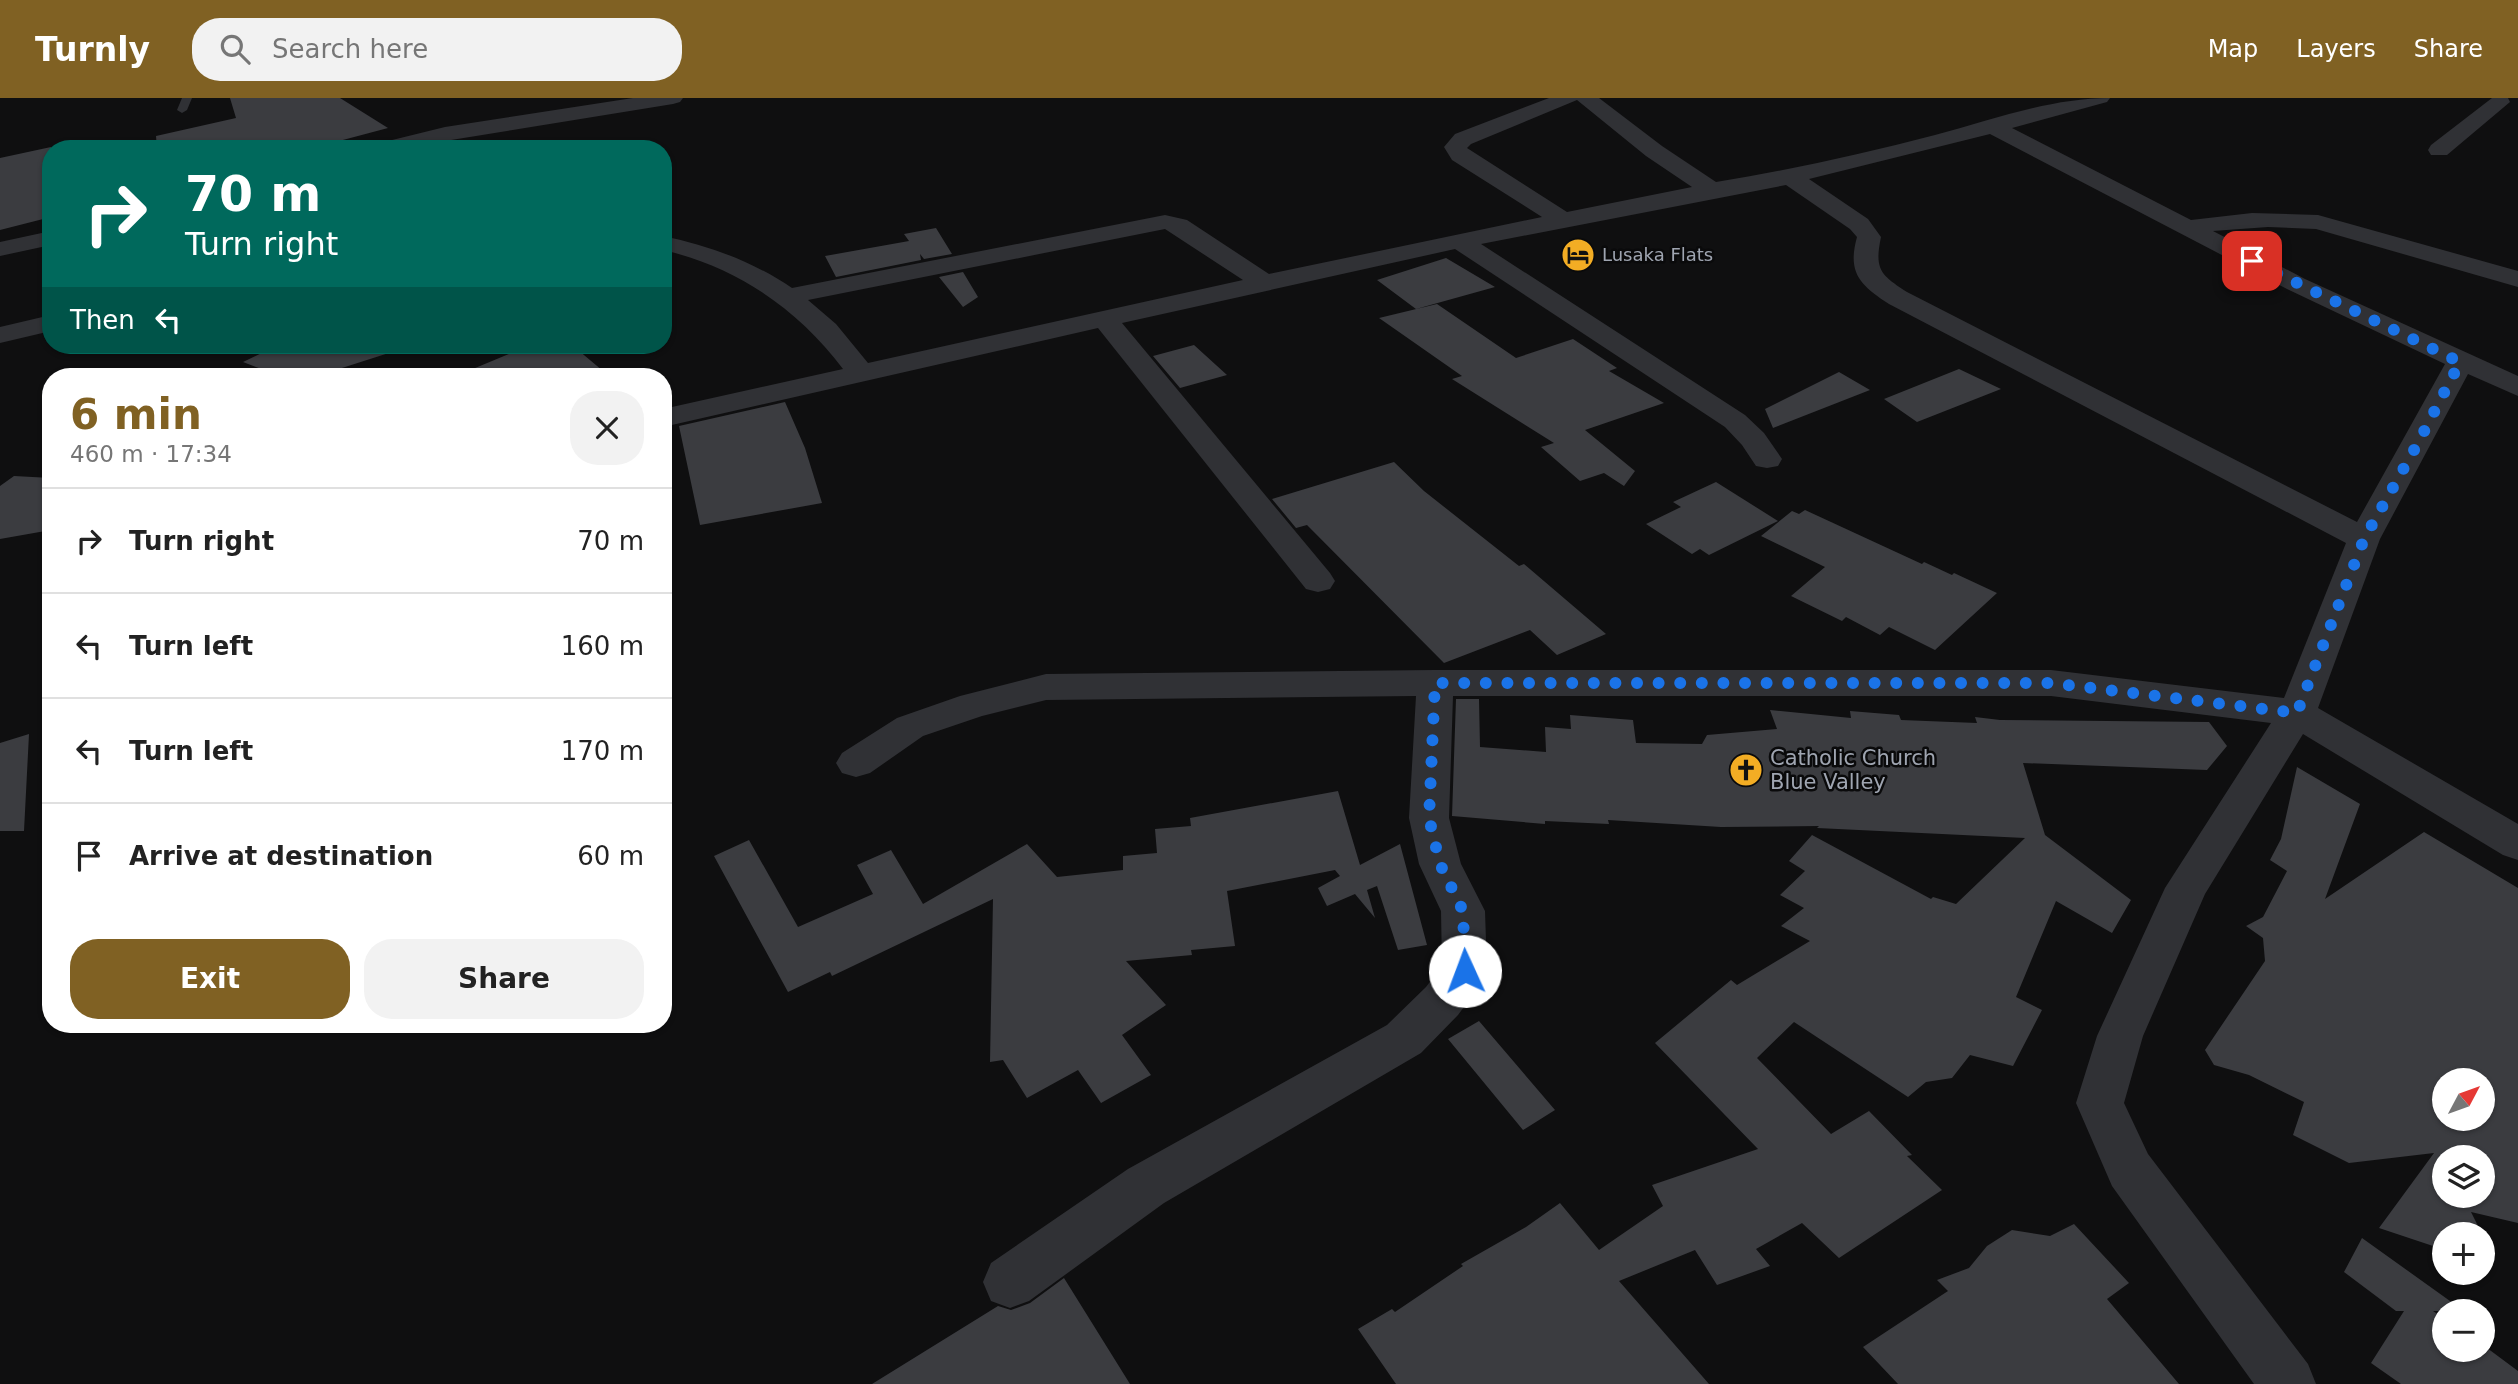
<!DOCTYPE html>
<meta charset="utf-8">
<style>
body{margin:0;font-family:"DejaVu Sans",sans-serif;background:#f2f2f2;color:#222;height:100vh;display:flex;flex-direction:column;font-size:26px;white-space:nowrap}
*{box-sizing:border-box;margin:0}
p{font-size:23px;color:#767676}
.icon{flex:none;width:38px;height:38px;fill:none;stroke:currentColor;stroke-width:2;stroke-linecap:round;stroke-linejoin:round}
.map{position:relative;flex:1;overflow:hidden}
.drawer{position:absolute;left:42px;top:270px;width:630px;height:665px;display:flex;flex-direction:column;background:#fff;border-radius:28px;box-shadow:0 2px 5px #0004}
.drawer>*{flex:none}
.hud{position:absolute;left:42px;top:42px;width:630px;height:214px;border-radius:28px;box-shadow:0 2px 5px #0004;background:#00695c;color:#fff;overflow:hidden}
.needle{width:46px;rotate:49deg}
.controls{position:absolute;left:2432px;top:970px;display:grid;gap:14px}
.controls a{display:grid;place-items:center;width:63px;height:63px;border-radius:50%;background:#fff;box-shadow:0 2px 5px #0004;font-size:35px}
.pin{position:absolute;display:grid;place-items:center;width:60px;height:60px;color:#fff;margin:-30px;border-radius:14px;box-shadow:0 4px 10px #0006}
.me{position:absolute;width:77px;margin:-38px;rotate:358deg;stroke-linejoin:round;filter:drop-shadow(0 0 5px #0008)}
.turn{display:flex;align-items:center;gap:24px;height:147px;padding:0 28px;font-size:32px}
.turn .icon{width:91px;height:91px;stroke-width:2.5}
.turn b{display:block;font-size:49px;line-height:60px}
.then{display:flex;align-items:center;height:66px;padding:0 28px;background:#0003;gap:14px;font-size:26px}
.round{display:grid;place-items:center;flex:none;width:74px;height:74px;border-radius:28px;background:#f2f2f2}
.overview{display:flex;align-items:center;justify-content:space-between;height:119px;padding:0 28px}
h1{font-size:42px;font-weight:600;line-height:52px;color:#806123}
.cta{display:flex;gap:14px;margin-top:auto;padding:14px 28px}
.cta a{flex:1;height:80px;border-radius:28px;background:#806123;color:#fff;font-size:28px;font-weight:600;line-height:80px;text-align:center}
.cta a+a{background:#f2f2f2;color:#222}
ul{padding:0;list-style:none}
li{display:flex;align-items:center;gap:21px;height:105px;padding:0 28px;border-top:2px solid #e0e0e0}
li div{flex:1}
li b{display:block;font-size:26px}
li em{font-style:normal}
header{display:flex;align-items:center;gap:42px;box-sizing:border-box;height:98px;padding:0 35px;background:#806123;color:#fff}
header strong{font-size:33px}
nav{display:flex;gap:38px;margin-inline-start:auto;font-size:24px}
.search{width:490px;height:63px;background:#f2f2f2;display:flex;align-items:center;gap:18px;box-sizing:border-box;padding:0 24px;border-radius:28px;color:#767676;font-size:26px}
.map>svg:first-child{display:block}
</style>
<header>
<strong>Turnly</strong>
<div class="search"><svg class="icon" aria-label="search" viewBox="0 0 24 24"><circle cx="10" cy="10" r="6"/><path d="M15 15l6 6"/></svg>Search here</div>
<nav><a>Map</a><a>Layers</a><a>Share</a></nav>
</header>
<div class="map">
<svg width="2518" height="1286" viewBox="0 0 2518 1286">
<rect width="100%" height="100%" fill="#0f0f10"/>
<!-- building -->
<path fill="#3b3c40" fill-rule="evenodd" d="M230,0H340L388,30L309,51H157L156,38L236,20Z
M51,49V119L0,132V60Z
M936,130L952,156L924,161L920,156L921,162L836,179L825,158L909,143L904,136Z
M1446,160L1495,189L1416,211L1377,182Z
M963,174L978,199L963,209L939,179Z
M1437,206L1516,260L1573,241L1617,270L1609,273L1664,305L1585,332L1635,373L1624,388L1604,375L1580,383L1541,349L1554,345L1452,281L1462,278L1379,220Z
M278,247H395V253L317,278H280L243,264Z
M530,247H572L609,278H456Z
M1194,247L1227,277L1180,290L1153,258Z
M1959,271L2001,291L1917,324L1884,301Z
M1839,274L1870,292L1773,330L1765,311Z
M785,304L805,350L822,405L700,427L679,328Z
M1394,364L1424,393L1519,468L1524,466L1606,536L1557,557L1530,532L1444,565L1307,427L1296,430L1272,401Z
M14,378L51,380V432L0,441V388Z
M1716,384L1778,423L1709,457L1700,451L1692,456L1646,426L1681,409L1673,404Z
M1805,412L1922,466L1924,464L1952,477L1954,475L1997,495L1935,552L1889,529L1880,537L1846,519L1842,523L1791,498L1825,469L1761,438L1792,413L1799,416Z
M1456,601H1479L1480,649L1546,654L1545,629L1571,631L1570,617L1633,622L1636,645L1702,646L1707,637L1777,631L1770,612L1851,620L1850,613L1899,617L1901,622L1977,625L1975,619L2000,622L2209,624L2227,648L2207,672L2023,665L2045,737L2131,802L2112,835L2056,803L2016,899L2042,912L2013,968L1970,957L1952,980L1926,984L1908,999L1794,924L1757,960L1831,1036L1869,1013L1912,1057L1907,1058L1942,1092L1839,1160L1802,1125L1756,1151L1770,1168L1717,1187L1695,1152L1619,1183L1709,1286H1396L1358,1231L1392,1211L1395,1214L1463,1168L1461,1166L1526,1129L1560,1105L1599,1152L1663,1108L1652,1087L1758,1051L1655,945L1731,882L1737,887L1810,843L1781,828L1804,810L1780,797L1805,773L1789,763L1812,737L1931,801L1933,799L1956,806L2025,740L1817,730L1819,728L1721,729L1608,722L1609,726L1545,723V726L1452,718Z
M29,636L24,733H0V645Z
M2297,669L2360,706L2325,801L2424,734L2518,790V1125L2471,1114L2482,1136H2445V1152L2379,1130L2434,1055L2349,1065L2293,1037L2304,1004L2249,977L2214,967L2205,952L2265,863L2263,840L2246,828L2263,819L2287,773L2270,762L2281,741ZM2445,982H2483V1020H2445ZM2445,1059H2483V1097H2445Z
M1338,693L1360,767L1400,746L1427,847L1398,852L1377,788L1367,792L1375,820L1355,796L1327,808L1318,790L1340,778L1335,772L1227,793L1235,848L1191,852L1192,857L1126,863L1166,907L1122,937L1151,977L1101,1005L1078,972L1027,1000L1003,962L990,964L993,801L832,878L830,874L788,894L714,758L749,742L798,829L873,796L857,767L891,752L923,806L1027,746L1057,779L1123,772V758L1157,755L1155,731L1191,728L1190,720Z
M1479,923L1555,1012L1523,1032L1448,941Z
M2074,1126L2129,1185L2107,1201L2179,1286H1898L1863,1249L1948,1193L1937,1182L1969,1170L1987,1148L2012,1132L2050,1138Z
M2362,1140L2464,1213H2433L2445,1221V1251H2483V1247L2518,1273V1286H2401L2371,1265L2404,1213H2396L2344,1174Z
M1064,1180L1130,1286H872L998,1208L1011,1212L1030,1205Z"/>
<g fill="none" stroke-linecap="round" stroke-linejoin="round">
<!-- lane -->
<path fill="#303135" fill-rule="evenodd" d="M182,0H192L187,12L182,15L177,12Z"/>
<!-- street -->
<path fill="#303135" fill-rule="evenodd" d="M633,0H683L680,4L673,6L445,43L412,51H373L376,46L445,29Z
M1549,0H1599L1662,48L1716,84C1790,72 1862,56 1935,37C1992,22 2050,0 2110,0L2107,4L2012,30L2191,122L2252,115L2318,117L2518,173V189L2316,131L2268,129L2213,133L2305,181L2518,278V298L2468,276L2380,441L2318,610L2518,726V762L2503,757L2303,636L2205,796L2143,938L2124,1005L2148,1056L2308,1266L2316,1286H2254L2112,1088L2076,1005L2097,938L2165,790L2271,625L2051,598H1453L1449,720L1461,766L1485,813L1487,873L1481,886L1458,917L1421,955L1164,1105L1029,1203L1010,1210L991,1203L983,1184L991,1165L1128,1071L1387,927L1426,889L1442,868L1441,813L1419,766L1409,720L1416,598L1046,602L982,618L923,638L870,675L856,679L842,675L836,665L842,655L897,620L960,598L1046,576L1435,572H2051L2284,600L2346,445L1889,206C1860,187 1847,175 1857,139L1850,131L1786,87L1481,146L1745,317L1764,335L1782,361L1778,368L1767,370L1756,368L1742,347L1725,329L1455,151L1122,225L1330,475L1335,483L1330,491L1318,494L1306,491L1098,230L663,329V311L843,271C798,211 737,169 663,152V138C710,148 752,163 792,190L1165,117L1187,122L1269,176L1542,119L1452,62L1444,49L1455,36ZM1577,2L1646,58L1692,89L1567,114L1467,50L1471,46ZM1990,36L2287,191L2445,266L2357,424L1907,194C1881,177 1874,172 1881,139L1868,121L1809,81ZM1165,131L1243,182L868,265L836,226L808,202Z
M2492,0H2508L2510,4L2447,57H2431L2428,52L2431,47Z
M51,133V147L0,158V144Z
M51,217V233L0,245V229Z"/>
</g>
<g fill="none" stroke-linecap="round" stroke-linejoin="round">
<!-- route -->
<path stroke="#1a73e8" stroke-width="12" stroke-dasharray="0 21.6" d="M1465,873L1463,813L1440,766L1429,720L1435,585H2051L2297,615L2364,441L2418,345L2460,264L2252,163"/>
</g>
<!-- icons -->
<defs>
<symbol id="hotel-disc" viewBox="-11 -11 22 22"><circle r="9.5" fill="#f3ad24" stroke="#0a0a0b"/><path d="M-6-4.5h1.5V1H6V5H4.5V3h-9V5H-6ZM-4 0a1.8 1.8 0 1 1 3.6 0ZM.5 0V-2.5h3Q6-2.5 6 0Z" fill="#111"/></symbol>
<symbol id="church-disc" viewBox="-11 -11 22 22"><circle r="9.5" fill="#f3ad24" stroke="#0a0a0b"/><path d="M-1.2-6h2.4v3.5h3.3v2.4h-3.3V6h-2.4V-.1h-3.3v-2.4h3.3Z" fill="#111"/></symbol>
</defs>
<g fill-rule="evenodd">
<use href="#hotel-disc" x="1559" y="138" width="38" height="38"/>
<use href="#church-disc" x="1727" y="653" width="38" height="38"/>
</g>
<g text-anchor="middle" stroke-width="5" stroke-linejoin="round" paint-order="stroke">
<!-- far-poi labels -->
<g font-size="18" fill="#9fa5b1" stroke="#0a0a0b" text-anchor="start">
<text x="1602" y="163">Lusaka Flats</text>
</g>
<!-- poi labels -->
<g font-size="21" fill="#9fa5b1" stroke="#0a0a0b" text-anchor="start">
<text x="1770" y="667">Catholic Church<tspan x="1770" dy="24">Blue Valley</tspan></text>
</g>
</g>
</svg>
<div class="controls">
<a><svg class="needle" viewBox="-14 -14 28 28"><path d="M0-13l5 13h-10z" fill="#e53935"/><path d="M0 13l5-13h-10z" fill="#767676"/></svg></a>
<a><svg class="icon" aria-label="layers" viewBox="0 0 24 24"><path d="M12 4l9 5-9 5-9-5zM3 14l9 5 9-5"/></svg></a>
<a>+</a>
<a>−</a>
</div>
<div class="pin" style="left:2252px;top:163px;background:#d93025"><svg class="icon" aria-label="arrive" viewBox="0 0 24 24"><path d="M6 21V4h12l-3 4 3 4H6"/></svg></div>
<svg class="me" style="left:1465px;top:873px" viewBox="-20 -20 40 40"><circle r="19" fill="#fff"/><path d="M0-13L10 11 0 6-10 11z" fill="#1a73e8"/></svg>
<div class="hud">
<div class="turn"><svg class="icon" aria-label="right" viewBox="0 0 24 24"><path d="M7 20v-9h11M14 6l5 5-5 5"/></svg><div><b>70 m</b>Turn right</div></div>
<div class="then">Then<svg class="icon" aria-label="left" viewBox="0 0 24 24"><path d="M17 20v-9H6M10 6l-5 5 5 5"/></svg></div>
</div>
<section class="drawer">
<div class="overview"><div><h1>6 min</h1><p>460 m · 17:34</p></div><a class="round"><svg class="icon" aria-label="close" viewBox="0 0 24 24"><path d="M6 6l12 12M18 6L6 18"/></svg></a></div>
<ul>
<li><svg class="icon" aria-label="right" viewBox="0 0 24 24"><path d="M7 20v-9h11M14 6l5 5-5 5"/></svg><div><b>Turn right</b></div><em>70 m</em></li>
<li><svg class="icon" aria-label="left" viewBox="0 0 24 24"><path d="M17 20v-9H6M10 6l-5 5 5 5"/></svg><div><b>Turn left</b></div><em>160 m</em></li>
<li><svg class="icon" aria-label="left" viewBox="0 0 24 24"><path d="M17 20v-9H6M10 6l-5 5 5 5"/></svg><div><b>Turn left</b></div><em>170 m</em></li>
<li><svg class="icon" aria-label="arrive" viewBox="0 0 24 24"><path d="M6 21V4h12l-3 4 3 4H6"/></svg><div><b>Arrive at destination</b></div><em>60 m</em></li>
</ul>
<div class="cta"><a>Exit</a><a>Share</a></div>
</section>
</div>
